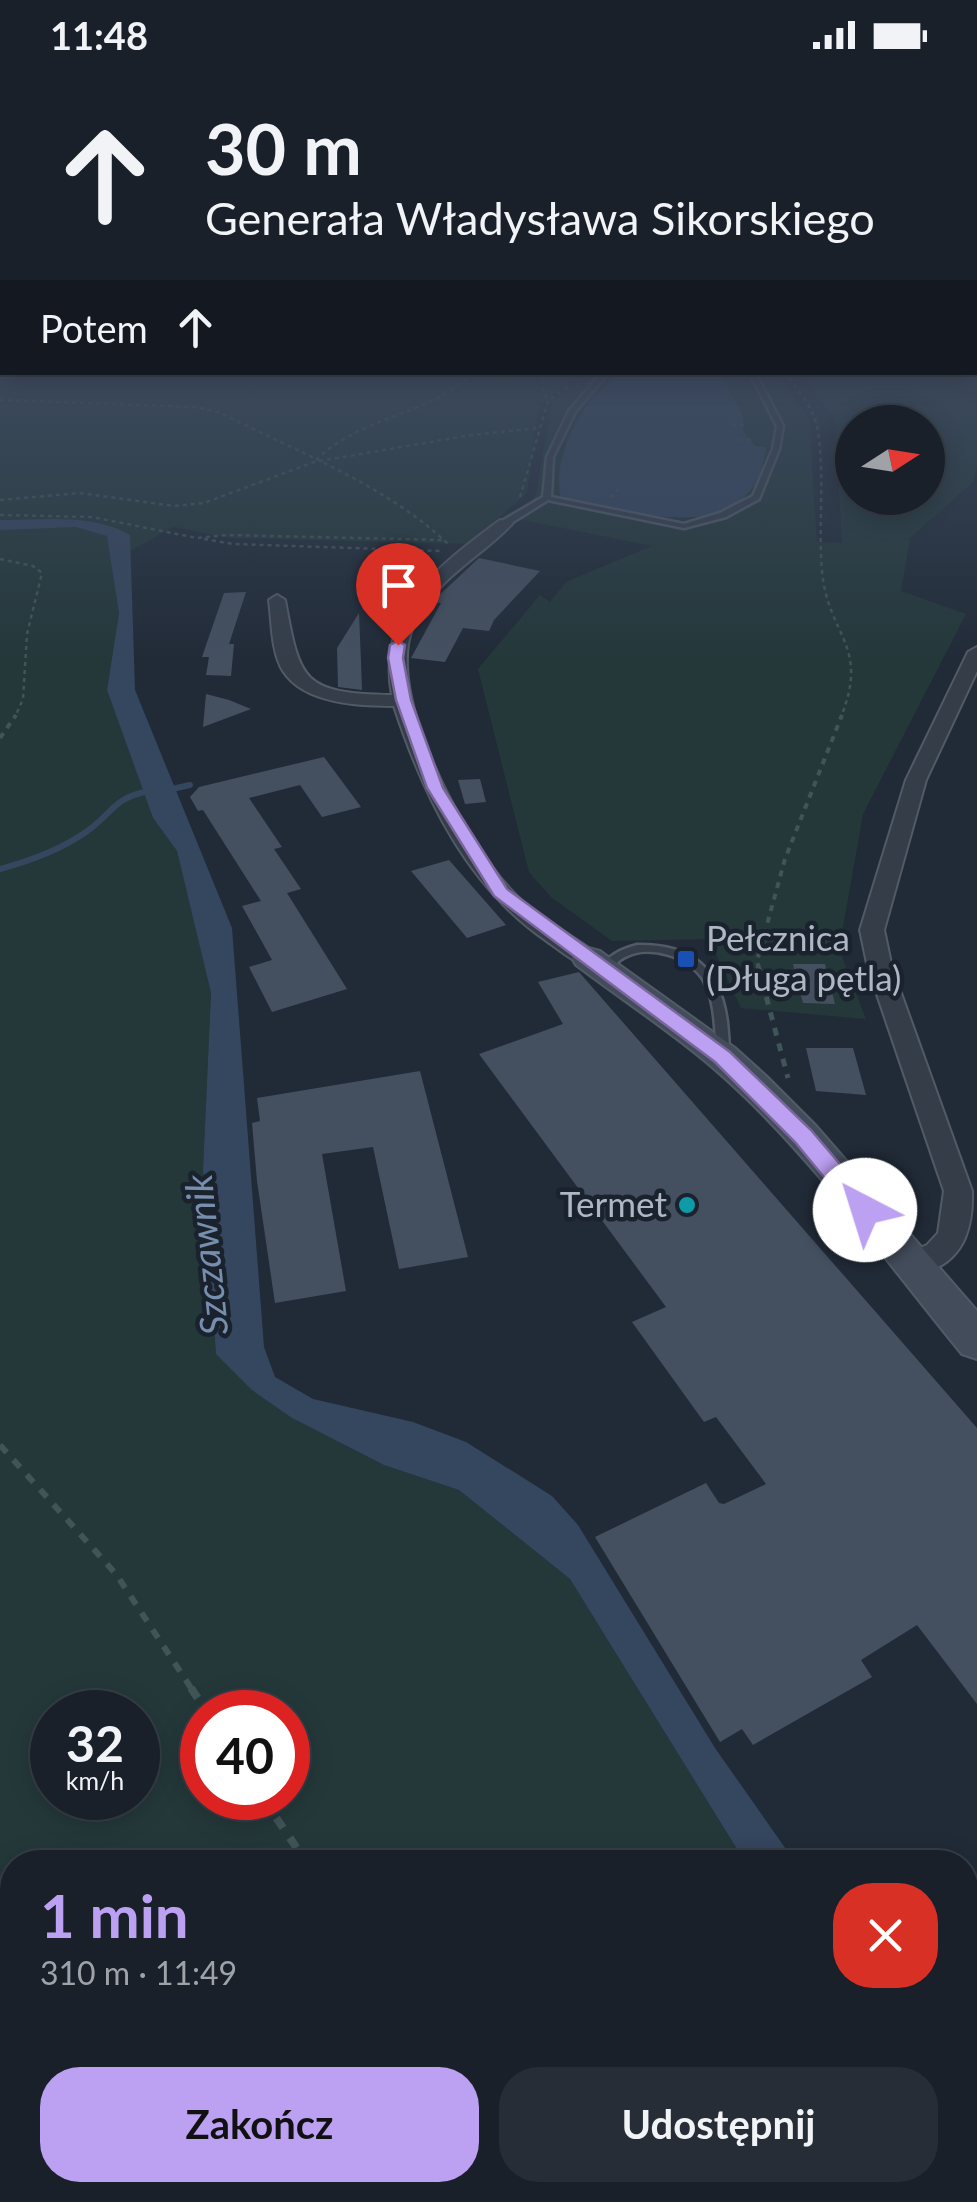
<!DOCTYPE html>
<html lang="pl">
<meta charset="utf-8">
<style>
body{margin:0;font-family:Lato,sans-serif;background:#262d36;color:#f1f3f6;height:100vh;display:flex;flex-direction:column;font-size:38px;white-space:nowrap}
*{box-sizing:border-box;margin:0}
p{font-size:32px;color:#9fa3a8}
.icon{flex:none;width:55px;height:55px;fill:none;stroke:currentColor;stroke-width:2;stroke-linecap:round;stroke-linejoin:round}
.map{position:relative;flex:1;overflow:hidden}
.panel{position:absolute;left:0px;top:1780px;width:978px;height:352px;display:flex;flex-direction:column;background:#19202a;border-radius:40px 40px 0 0;box-shadow:0 5px 25px #0003,0 0 0 2px #373e47}
.panel>*{flex:none}
.banner{position:absolute;left:0px;top:0px;width:978px;height:305px;box-shadow:0 5px 25px #0003,0 0 0 2px #373e47;background:#19202a;color:#f1f3f6;overflow:hidden}
.needle{width:65px;rotate:78deg}
.fabs{position:absolute;left:835px;top:335px;display:grid;gap:20px}
.fabs a{display:grid;place-items:center;width:110px;height:110px;border-radius:50%;background:#19202a;box-shadow:0 5px 25px #0003,0 0 0 2px #373e47;font-size:50px}
.speed{position:absolute;left:30px;top:1620px;display:flex;gap:20px;font-size:50px;font-weight:700;text-align:center}
.speed>*{display:grid;place-content:center;width:130px;height:130px;border-radius:50%;background:#19202a;box-shadow:0 5px 25px #0003,0 0 0 2px #373e47;line-height:1}
.speed small{font-size:25px;font-weight:400}
.speed .limit{border:15px solid #d22;background:#fff;color:#111}
.pin{position:absolute;display:grid;place-items:center;width:85px;height:85px;color:#fff;margin:-102px -42px;border-radius:50% 50% 50% 0;rotate:-45deg;box-shadow:0 0 10px #0007}
.pin .icon{rotate:45deg}
.me{position:absolute;width:110px;margin:-55px;rotate:320deg;stroke-linejoin:round;filter:drop-shadow(0 0 8px #0008)}
.turn{display:flex;align-items:center;gap:35px;height:210px;padding:0 40px;font-size:45px}
.turn .icon{width:130px;height:130px;stroke-width:2.5}
.turn b{display:block;font-size:70px;line-height:85px}
.then{display:flex;align-items:center;height:95px;padding:0 40px;background:#0003;gap:20px;font-size:38px}
.round{display:grid;place-items:center;flex:none;width:105px;height:105px;border-radius:40px;background:#262d36}
.headline{display:flex;align-items:center;justify-content:space-between;height:170px;padding:0 40px}
h1{font-size:60px;font-weight:700;line-height:75px;color:#bca0f2}
.primary-button{display:flex;gap:20px;margin-top:auto;padding:20px 40px}
.primary-button a{flex:1;height:115px;border-radius:40px;background:#bca0f2;color:#111;font-size:40px;font-weight:700;line-height:115px;text-align:center}
.primary-button a+a{background:#262d36;color:#f1f3f6}
.status{display:flex;justify-content:space-between;align-items:center;height:70px;padding:0 50px;background:#19202a;direction:ltr}
.status svg{height:28px;fill:currentColor}
.map>svg:first-child{display:block}
</style>
<div class="status"><b>11:48</b><svg viewBox="0 0 49 12"><path d="M0 12V9h3v3zM5 12V6h3v6zM10 12V3h3v9zM15 12V0h3v12zM26 1h20v11H26zM47 4h2v5h-2z"/></svg></div>
<div class="map">
<svg width="977" height="2132" viewBox="0 0 977 2132">
<rect width="100%" height="100%" fill="#212b38"/>
<!-- green -->
<path fill="#24383a" fill-rule="evenodd" d="M0,292L2,302L581,303L539,336L527,423L469,474L230,468L173,457L112,491L119,543L107,620L153,748L177,781L211,923L203,1100L216,1284L292,1348L384,1395L459,1420L570,1509L745,1792H12V2120L965,2119L974,2132H0ZM52,1642H138V1728H52ZM202,1642H288V1728H202Z
M975,292L977,395L973,412L910,468L901,521L966,544L863,744L839,879L866,949L741,938L709,869L612,871L551,827L529,802L478,599L540,525L550,532L566,512L652,476L518,449L536,424L552,332L591,303H620L590,332L561,391L765,377L755,376L742,361L743,346L720,303H776L809,349L817,472L842,473L835,349L798,303L975,302ZM852,352H928V428H852Z"/>
<!-- water -->
<path fill="#35465f" d="M620,303H720L743,346V361L755,376L766,377C755,484 629,441 561,428C553,396 571,356 591,331C599,320 612,312 620,303Z
M0,450C41,450 93,443 130,465L135,620L232,858L264,1277L275,1307L313,1329L413,1352L466,1372L552,1426L578,1455L715,1678L795,1792H745L570,1509L459,1420L384,1395L292,1348L252,1320L216,1284L203,1100L211,923L177,781L153,748L107,620L119,543L107,466L76,457L0,460Z
M965,2035L977,2052V2132L965,2119Z"/>
<g fill="none" stroke-linecap="round" stroke-linejoin="round">
<!-- stream -->
<path stroke="#35465f" stroke-width="6" d="M163,721L190,715
M0,799C30,791 60,780 86,762C114,742 113,728 149,721"/>
</g>
<!-- building -->
<path fill="#445060" d="M479,488L540,501L494,550L489,561L463,558L445,592L411,588L441,533L432,532Z
M385,506L426,508L408,530H396L378,527Z
M246,522L229,574H234L231,606L206,605L209,587H202L224,523Z
M359,543L361,592L362,620L338,617L337,578Z
M206,624L229,630L251,639L203,657Z
M324,687L361,737L322,747L300,715L249,728L282,777L274,779L301,819L287,823L347,919L272,942L249,897L272,890L242,836L261,831L203,740L198,741L190,727L199,717Z
M480,709L486,732L465,734L458,710Z
M449,790L506,855L467,868L411,801Z
M793,894H825L835,934L803,933Z
M579,902L977,1358V1634L917,1555L861,1590L872,1607L753,1675L742,1659L720,1672L595,1467L706,1413L719,1433L724,1434L766,1414L716,1347L704,1352L632,1252L666,1237L479,984L563,954L538,912Z
M806,978H853L866,1025L816,1021Z
M420,1001L468,1187L399,1199L373,1077L322,1084L346,1221L275,1233L257,1111L252,1053L260,1051L257,1028Z"/>
<g fill="none" stroke-linecap="round" stroke-linejoin="round">
<defs>
<path id="lane" d="M602,302H609L575,342L553,387L551,427L684,454L720,443L753,426L773,379L777,356L749,302H755L783,356L779,379L759,429L726,447L684,458L548,430L508,455H502V451L543,427L547,387L569,341Z
M637,875C692,874 720,898 727,952C728,964 730,978 728,990H718L717,987C715,962 716,931 703,909C688,886 649,874 625,887C617,891 613,897 608,904H600L598,901C609,885 619,880 637,875Z"/>
<path id="street" d="M500,450L513,453C479,489 434,509 413,557C384,623 464,769 510,819C534,845 567,863 596,883L600,888L596,893L588,896C573,892 561,881 548,872C467,817 424,727 394,636C360,636 304,634 283,601C271,581 272,552 269,530L277,525L285,530C300,612 302,623 392,625C376,540 439,496 500,450Z
M977,577V601L926,710L884,860L892,898L972,1121C973,1154 966,1186 932,1200C921,1205 914,1207 902,1204L898,1195L902,1186L927,1175L938,1163L944,1121L868,898L860,860L906,710L968,582Z"/>
<path id="secondary" d="M588,878L600,881L735,978L766,1006L816,1056L977,1241V1289L962,1284C883,1188 805,1076 711,996C669,960 621,929 576,895L572,888L576,881Z"/>
</defs>
<!-- lane casing -->
<use href="#lane" stroke="#525a66" stroke-width="5"/>
<!-- street casing -->
<use href="#street" stroke="#525a66" stroke-width="4"/>
<!-- secondary casing -->
<use href="#secondary" stroke="#525a66" stroke-width="4"/>
<!-- path-far4 -->
<path stroke="#415457" stroke-width="2.5" stroke-dasharray="4 4" stroke-linecap="butt" d="M545,302L541,315L548,331
M784,302C798,319 815,339 818,362C825,407 818,455 822,501C828,567 870,574 841,647
M0,330L197,337L221,343C297,382 387,415 449,475
M732,355H746
M739,370L752,369
M316,390C359,348 419,347 465,310L460,302
M520,427L548,331L572,314
M610,427L620,418
M0,430L80,423L174,436L204,433L314,392L471,365L539,358
M0,445L92,447L197,468L227,465L443,470
M204,469L233,474L442,481
M0,489L33,496L42,503L27,564L23,629L15,647"/>
<!-- path-far3 -->
<path stroke="#415457" stroke-width="4" stroke-dasharray="6 6" stroke-linecap="butt" d="M0,668L16,645
M759,899L757,891L785,789L842,645"/>
<!-- path-far2 -->
<path stroke="#415457" stroke-width="5" stroke-dasharray="8 8" stroke-linecap="butt" d="M758,896L788,1008"/>
<!-- path-far1 -->
<path stroke="#415457" stroke-width="6" stroke-dasharray="10 10" stroke-linecap="butt" d="M0,1375L116,1504L193,1621"/>
<!-- path -->
<path stroke="#415457" stroke-width="8" stroke-dasharray="12 12" stroke-linecap="butt" d="M191,1618L207,1642
M263,1728L306,1792
M0,1996L12,1995
M440,2120L459,2132
M570,2120L589,2132"/>
<!-- lane -->
<use href="#lane" fill="#353d49" fill-rule="evenodd"/>
<!-- street -->
<use href="#street" fill="#353d49" fill-rule="evenodd"/>
<!-- secondary -->
<use href="#secondary" fill="#434c5b" fill-rule="evenodd"/>
</g>
<!-- sky -->
<linearGradient id="sky" x2="0" y2="1"><stop stop-color="#12181f"/><stop offset="0.49" stop-color="#3d4a5e"/><stop offset="1" stop-color="#3d4a5e" stop-opacity="0"/></linearGradient>
<rect width="977" height="591" fill="url(#sky)"/>
<!-- route -->
<path fill="#bca0f2" stroke="#7a689d" stroke-width="2.5" d="M398,571L405,575L403,588L411,630L443,718L507,819L730,982L811,1060L873,1133L877,1140L873,1146H856L795,1072L715,992L494,826L427,718L396,630L388,588L390,575Z"/>
<!-- markers -->
<rect fill="#1a4fb4" stroke="#1a222d" stroke-width="4" x="676" y="879" width="20" height="20" rx="5"/>
<circle fill="#0f9aa8" stroke="#1a222d" stroke-width="4" cx="687" cy="1135" r="10"/>
<g text-anchor="middle" stroke-width="9" stroke-linejoin="round" paint-order="stroke">
<!-- poi labels -->
<g font-size="35" fill="#afb7c5" stroke="#1a222d" text-anchor="start">
<text x="706" y="881">Pełcznica<tspan x="706" dy="40">(Długa pętla)</tspan></text>
<text x="667" y="1147" text-anchor="end">Termet</text>
</g>
<!-- water labels -->
<g font-size="38" font-style="italic" fill="#788ead" stroke="#1a222d">
<text transform="translate(207 1185) rotate(-96)" y="13">Szczawnik</text>
</g>
</g>
</svg>
<div class="fabs">
<a><svg class="needle" viewBox="-14 -14 28 28"><path d="M0-13l5 13h-10z" fill="#e53935"/><path d="M0 13l5-13h-10z" fill="#9fa3a8"/></svg></a>
</div>
<div class="speed"><div>32<small>km/h</small></div><div class="limit">40</div></div>
<div class="pin" style="left:398px;top:575px;background:#d93025"><svg class="icon" aria-label="arrive" viewBox="0 0 24 24"><path d="M6 21V4h12l-3 4 3 4H6"/></svg></div>
<svg class="me" style="left:865px;top:1140px" viewBox="-20 -20 40 40"><circle r="19" fill="#fff"/><path d="M0-13L10 11 0 6-10 11z" fill="#bca0f2"/></svg>
<div class="banner">
<div class="turn"><svg class="icon" aria-label="ahead" viewBox="0 0 24 24"><path d="M12 20V5M6 11l6-6 6 6"/></svg><div><b>30 m</b>Generała Władysława Sikorskiego</div></div>
<div class="then">Potem<svg class="icon" aria-label="ahead" viewBox="0 0 24 24"><path d="M12 20V5M6 11l6-6 6 6"/></svg></div>
</div>
<section class="panel">
<div class="headline"><div><h1>1 min</h1><p>310 m · 11:49</p></div><a class="round" style="background:#d93025;color:#fff"><svg class="icon" aria-label="close" viewBox="0 0 24 24"><path d="M6 6l12 12M18 6L6 18"/></svg></a></div>
<div class="primary-button"><a>Zakończ</a><a>Udostępnij</a></div>
</section>
</div>
